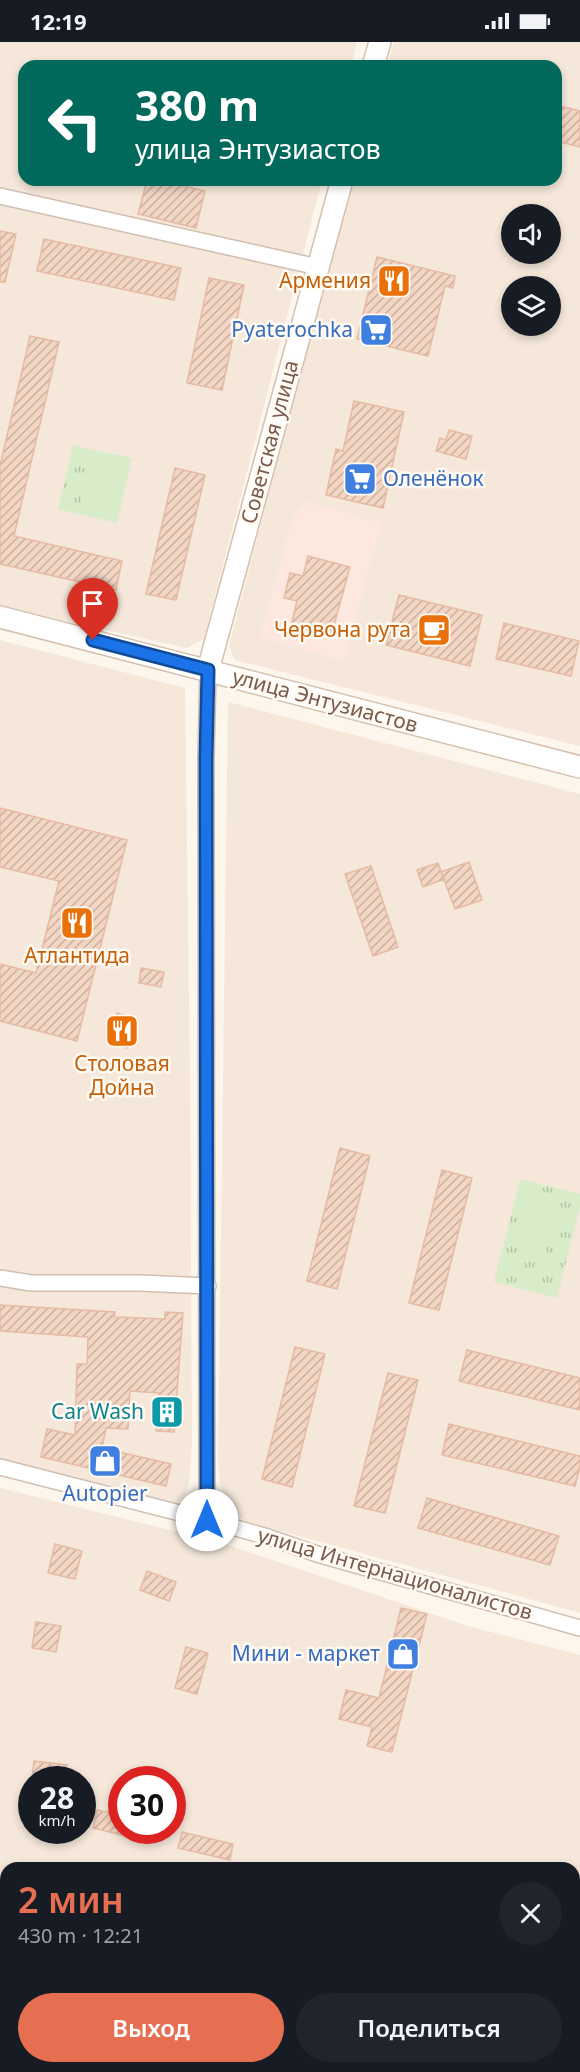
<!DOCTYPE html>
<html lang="ru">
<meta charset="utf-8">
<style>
body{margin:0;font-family:"Noto Sans",sans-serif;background:#20242c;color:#f1f3f6;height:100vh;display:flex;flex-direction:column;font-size:22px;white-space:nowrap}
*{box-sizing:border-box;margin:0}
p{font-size:20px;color:#9ea1a6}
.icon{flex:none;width:33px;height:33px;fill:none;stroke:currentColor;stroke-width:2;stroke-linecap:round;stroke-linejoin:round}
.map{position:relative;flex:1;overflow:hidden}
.panel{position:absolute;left:0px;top:1820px;width:580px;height:212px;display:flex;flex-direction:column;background:#171b24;border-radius:18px 18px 0 0;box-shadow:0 3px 9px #0003}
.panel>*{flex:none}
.top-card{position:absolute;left:18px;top:18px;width:544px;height:126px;border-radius:18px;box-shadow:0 3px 9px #0003;background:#00695c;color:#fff;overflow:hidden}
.tools{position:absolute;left:501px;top:162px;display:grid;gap:12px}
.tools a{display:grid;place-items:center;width:60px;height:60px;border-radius:50%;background:#171b24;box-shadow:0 3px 9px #0003;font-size:30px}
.speed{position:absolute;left:18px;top:1724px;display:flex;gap:12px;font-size:30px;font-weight:700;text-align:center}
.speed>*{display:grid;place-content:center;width:78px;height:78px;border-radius:50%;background:#171b24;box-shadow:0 3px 9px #0003;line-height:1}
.speed small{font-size:15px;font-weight:400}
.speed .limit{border:9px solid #d22;background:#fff;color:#111}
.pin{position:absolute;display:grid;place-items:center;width:51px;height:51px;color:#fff;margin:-62px -26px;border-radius:50% 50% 50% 0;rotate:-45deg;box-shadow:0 0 6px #0007}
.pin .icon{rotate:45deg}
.me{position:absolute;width:66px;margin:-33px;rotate:0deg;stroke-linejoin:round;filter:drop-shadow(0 0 4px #0008)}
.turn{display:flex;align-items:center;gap:21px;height:126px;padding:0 18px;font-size:27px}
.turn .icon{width:78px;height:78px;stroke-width:2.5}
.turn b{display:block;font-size:42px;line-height:51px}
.round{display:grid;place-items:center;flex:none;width:63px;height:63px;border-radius:32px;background:#20242c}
.summary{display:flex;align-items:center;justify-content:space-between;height:102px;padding:0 18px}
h1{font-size:36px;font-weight:600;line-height:45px;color:#e76f51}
.primary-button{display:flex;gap:12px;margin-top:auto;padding:12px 18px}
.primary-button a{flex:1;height:69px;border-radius:36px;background:#e76f51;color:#fff;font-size:24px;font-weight:600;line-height:69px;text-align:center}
.primary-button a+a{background:#20242c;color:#f1f3f6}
.status{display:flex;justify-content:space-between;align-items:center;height:42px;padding:0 30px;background:#171b24;direction:ltr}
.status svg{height:16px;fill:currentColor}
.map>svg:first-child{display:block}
</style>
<div class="status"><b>12:19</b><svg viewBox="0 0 49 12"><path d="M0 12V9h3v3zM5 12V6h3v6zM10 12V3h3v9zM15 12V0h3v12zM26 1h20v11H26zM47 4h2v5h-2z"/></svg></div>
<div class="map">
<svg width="580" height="2030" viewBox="0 0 580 2030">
<defs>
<pattern id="park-tufts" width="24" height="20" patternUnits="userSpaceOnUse" patternTransform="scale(1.5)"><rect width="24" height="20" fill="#d8ecc9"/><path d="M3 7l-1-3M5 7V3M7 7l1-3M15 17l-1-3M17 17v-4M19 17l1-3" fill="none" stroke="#b4c2a5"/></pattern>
<pattern id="building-hatch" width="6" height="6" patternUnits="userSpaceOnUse" patternTransform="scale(1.5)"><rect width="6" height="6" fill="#f3d5c3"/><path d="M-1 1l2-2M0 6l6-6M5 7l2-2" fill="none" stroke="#cab0a1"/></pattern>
</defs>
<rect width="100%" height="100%" fill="#fdf6ec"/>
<!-- residential -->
<path fill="#f5e8da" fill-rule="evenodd" d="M0,0H357L351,24H24V138H322L204,597L187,606L0,565Z
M394,0H580V704L235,618L229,604L334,201L353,138H556V24H387ZM512,172H550V212H512ZM512,244H550V284H512Z
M0,598L185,646L190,1033L192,1400L189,1442L185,1453L178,1460L169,1461L0,1419Z
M228,660L580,752V1571L244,1479L228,1464L220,1441L218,1418Z
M0,1446L222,1501L468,1584L580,1613V2030H0ZM32,1737H82V1788H32ZM122,1737H172V1788H122ZM6,1826H574V2025H6Z"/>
<!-- commercial -->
<path fill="#fde8e0" d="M308,459L381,482L345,620L260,595L293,475Z"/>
<!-- park -->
<path fill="url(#park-tufts)" d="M73,403L93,408L79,472L58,467Z
M520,1137L580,1152V1165L557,1256L494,1240Z"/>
<!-- garden -->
<path fill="#d8ecc9" d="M93,408L132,416L117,481L79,472Z
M526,1145L560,1154L545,1213L511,1204Z"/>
<!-- building -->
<path fill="url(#building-hatch)" stroke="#e6bba3" stroke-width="1.5" d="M556,63L580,69V105L556,99Z
M147,138H159L205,149L196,186L138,172Z
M0,189L16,192L5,240H0Z
M44,197L181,226L174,258L37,229Z
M377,215L455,234L453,246L445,244L428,314L357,297Z
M209,236L244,243L222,348L187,341Z
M30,294L59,300L14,494L122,519L116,548L0,522V424Z
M354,359L404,370L383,466L326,453L336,407L343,409Z
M449,388L472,394L466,417L436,409L440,396L446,398Z
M175,426L205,433L176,558L146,552Z
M308,514L350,525L331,594L291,584L297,559L284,556L290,531L303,534Z
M399,553L482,573L470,624L386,603Z
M504,581L579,599L571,634L496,617Z
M0,766L127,798L77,999L0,979V922L36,931L59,839L0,825Z
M469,820L482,858L455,867L441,830Z
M438,821L444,837L423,845L417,828Z
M371,824L398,905L373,914L345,832Z
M141,926L164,930L161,945L139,941Z
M117,971L137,977L127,1006L108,1000Z
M340,1106L370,1114L337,1247L307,1239Z
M442,1128L472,1136L439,1268L409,1261Z
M0,1263L115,1270L114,1275L165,1277V1270L183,1271L174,1390L156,1389L159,1351L130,1349L128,1387L106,1386L102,1406L171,1422L166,1444L41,1415L47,1387L75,1393L77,1322H87L88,1295L0,1289Z
M295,1305L325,1312L292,1445L262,1437Z
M467,1308L580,1336V1368L459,1339Z
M388,1331L418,1338L385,1471L354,1464Z
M449,1382L580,1414V1424L575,1444L442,1413Z
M427,1456L559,1494L550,1523L418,1486Z
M55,1502L82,1509L75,1537L48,1531Z
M147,1529L176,1540L169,1559L140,1548Z
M401,1566L427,1572L392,1710L367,1704L372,1685L339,1677L346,1648L379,1656Z
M36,1580L61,1584L56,1610L32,1606Z
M186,1605L208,1611L197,1652L175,1646Z
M34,1719L67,1723L65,1737H32Z
M97,1768L122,1773V1793L93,1786Z
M182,1790L233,1802L230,1818L178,1806Z"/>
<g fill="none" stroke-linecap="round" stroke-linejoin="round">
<defs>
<path id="street" d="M0,154L318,225
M0,1236L31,1241H140L208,1244
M0,1425L207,1478L268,1495L317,1512L580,1586
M207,1478L206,716L208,628
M0,1979L6,1978
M484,2025L492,2030"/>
<path id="secondary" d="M373,24L380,0
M0,575L580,725
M208,628L342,138"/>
</defs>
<!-- street casing -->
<use href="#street" stroke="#d1beb0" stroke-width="18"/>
<!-- secondary casing -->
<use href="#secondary" stroke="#d6c0b0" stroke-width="24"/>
<!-- street -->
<use href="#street" stroke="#fff" stroke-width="15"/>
<!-- secondary -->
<use href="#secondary" stroke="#fff" stroke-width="21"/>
</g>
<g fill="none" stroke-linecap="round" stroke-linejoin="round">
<defs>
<path id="route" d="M93,598L208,628L206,716L207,1478"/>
</defs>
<!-- route casing -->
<use href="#route" stroke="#114b97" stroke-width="15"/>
<!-- route -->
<use href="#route" stroke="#1a73e8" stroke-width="10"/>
</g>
<!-- icons -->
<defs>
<symbol id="restaurant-square" viewBox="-11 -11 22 22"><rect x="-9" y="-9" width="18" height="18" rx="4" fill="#e8710a" stroke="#fffaf3"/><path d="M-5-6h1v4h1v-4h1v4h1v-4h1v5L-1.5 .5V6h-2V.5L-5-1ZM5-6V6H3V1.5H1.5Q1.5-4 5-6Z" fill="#fff"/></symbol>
<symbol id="supermarket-square" viewBox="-11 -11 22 22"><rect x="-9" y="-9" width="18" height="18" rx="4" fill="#3f7fe0" stroke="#fffaf3"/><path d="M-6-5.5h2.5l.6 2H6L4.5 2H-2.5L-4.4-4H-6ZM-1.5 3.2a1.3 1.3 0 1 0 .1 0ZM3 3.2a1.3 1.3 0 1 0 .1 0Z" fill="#fff"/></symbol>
<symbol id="cafe-square" viewBox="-11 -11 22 22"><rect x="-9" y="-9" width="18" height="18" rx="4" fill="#e8710a" stroke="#fffaf3"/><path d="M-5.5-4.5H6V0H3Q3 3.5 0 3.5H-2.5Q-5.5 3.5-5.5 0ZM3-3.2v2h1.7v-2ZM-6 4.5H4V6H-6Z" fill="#fff"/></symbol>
<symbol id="building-square" viewBox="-11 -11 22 22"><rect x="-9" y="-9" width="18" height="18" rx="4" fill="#0f9aa8" stroke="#fffaf3"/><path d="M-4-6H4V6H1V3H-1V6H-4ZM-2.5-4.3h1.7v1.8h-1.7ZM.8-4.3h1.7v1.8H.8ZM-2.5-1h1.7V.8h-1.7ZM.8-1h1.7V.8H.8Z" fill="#fff"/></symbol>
<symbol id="shop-square" viewBox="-11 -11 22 22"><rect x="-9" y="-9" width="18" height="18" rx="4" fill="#3f7fe0" stroke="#fffaf3"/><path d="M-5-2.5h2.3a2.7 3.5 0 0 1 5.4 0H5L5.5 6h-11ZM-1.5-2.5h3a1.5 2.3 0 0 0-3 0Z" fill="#fff"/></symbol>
</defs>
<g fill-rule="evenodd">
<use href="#restaurant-square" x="375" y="220" width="38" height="38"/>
<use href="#supermarket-square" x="357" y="269" width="38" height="38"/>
<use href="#supermarket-square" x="341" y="418" width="38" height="38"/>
<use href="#cafe-square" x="415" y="569" width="38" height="38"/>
<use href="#restaurant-square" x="58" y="862" width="38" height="38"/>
<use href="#restaurant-square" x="103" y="970" width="38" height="38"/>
<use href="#building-square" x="148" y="1351" width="38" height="38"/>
<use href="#shop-square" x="86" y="1400" width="38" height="38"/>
<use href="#shop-square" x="384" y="1593" width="38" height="38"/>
</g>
<g text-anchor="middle" stroke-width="5" stroke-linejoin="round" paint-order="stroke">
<!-- food labels -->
<g font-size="21" fill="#c56008" stroke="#fffaf3" text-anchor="end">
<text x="371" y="246">Армения</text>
<text x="411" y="595">Червона рута</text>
<text x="77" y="921" text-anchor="middle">Атлантида</text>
<text x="122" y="1029" text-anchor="middle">Столовая<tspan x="122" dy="24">Дойна</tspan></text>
</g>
<!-- shop labels -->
<g font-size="21" fill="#366cbe" stroke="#fffaf3" text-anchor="end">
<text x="353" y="295">Pyaterochka</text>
<text x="383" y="444" text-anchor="start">Оленёнок</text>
<text x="105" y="1459" text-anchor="middle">Autopier</text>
<text x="380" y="1619">Мини - маркет</text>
</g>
<!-- street labels -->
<g font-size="21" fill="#7a5c4d" stroke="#fffaf3">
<text transform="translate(270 400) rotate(-75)" y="7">Советская улица</text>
<text transform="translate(325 659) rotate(15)" y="7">улица Энтузиастов</text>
<text transform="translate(395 1532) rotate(16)" y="7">улица Интернационалистов</text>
</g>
<!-- culture labels -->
<g font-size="21" fill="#0d838f" stroke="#fffaf3" text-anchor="end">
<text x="144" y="1377">Car Wash</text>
</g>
</g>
</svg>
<div class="tools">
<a><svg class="icon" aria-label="sound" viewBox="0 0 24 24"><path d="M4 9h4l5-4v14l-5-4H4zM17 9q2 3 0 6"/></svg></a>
<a><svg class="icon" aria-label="layers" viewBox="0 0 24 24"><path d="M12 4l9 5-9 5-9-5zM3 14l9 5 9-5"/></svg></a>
</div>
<div class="speed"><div>28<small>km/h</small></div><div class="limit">30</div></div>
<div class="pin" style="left:93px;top:598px;background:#d93025"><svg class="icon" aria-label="arrive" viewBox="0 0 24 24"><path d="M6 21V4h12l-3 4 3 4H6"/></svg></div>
<svg class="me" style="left:207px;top:1478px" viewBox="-20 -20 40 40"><circle r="19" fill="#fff"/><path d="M0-13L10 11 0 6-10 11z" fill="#1a73e8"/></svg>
<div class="top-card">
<div class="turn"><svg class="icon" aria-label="left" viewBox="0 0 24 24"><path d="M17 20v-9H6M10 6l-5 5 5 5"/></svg><div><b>380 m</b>улица Энтузиастов</div></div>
</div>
<section class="panel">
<div class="summary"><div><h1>2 мин</h1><p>430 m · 12:21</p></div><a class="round"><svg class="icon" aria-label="close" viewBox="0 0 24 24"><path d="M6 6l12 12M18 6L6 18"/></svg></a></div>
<div class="primary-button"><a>Выход</a><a>Поделиться</a></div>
</section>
</div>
